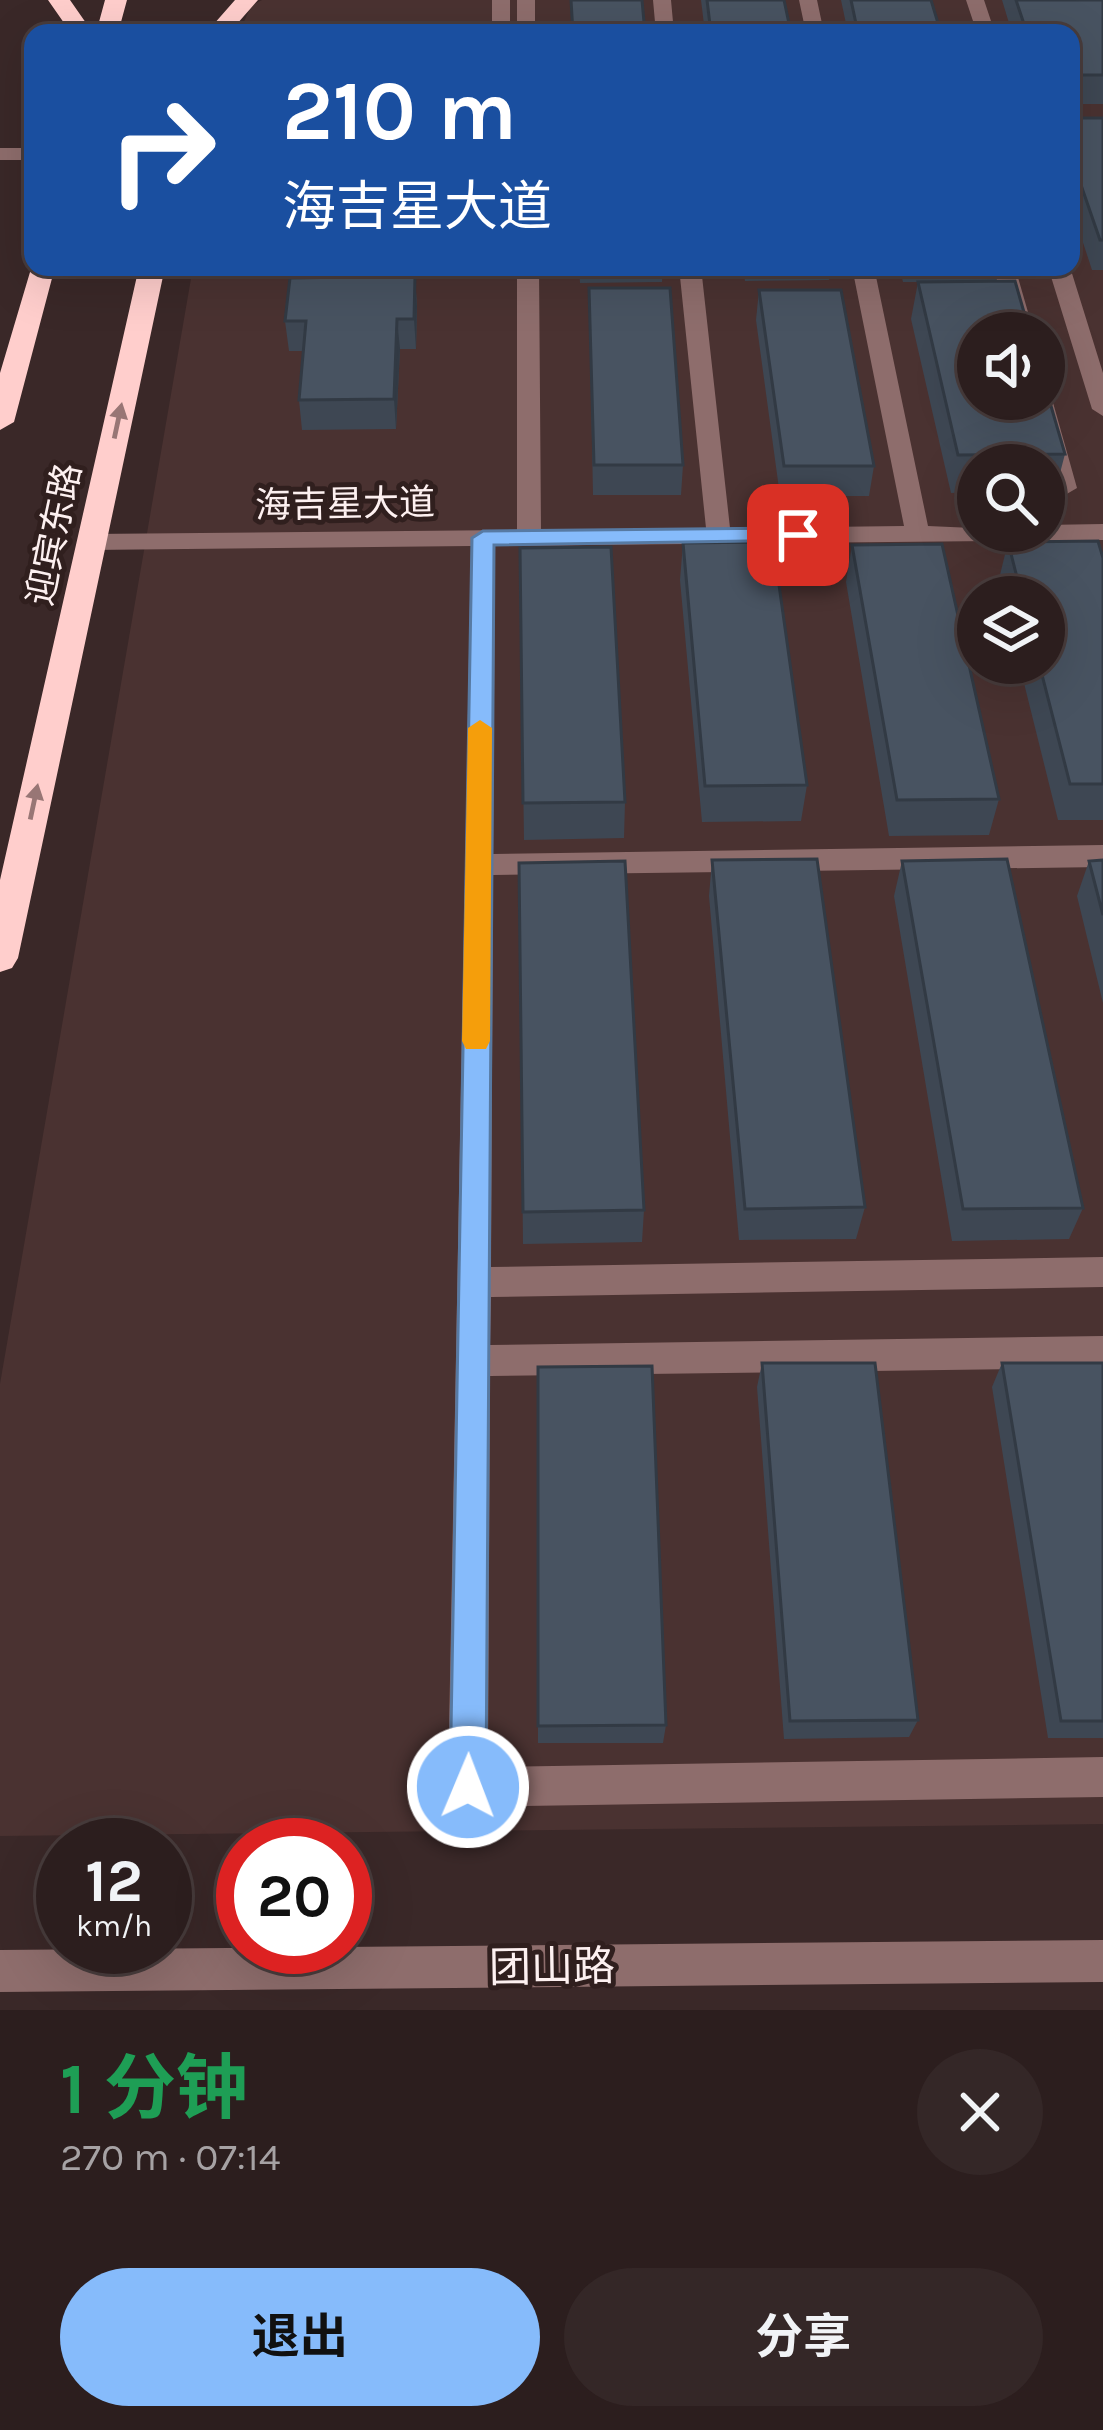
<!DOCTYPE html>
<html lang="zh">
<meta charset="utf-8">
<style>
body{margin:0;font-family:Karla,"Noto Sans SC",sans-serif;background:#342727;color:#f1f3f6;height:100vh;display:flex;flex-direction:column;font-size:45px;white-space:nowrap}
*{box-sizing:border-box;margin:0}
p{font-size:39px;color:#a6a2a4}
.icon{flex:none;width:66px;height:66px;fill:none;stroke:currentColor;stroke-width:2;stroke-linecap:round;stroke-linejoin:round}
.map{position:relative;height:2010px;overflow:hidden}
.drawer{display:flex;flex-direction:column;background:#2c1e1e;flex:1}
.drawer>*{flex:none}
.hud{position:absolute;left:24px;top:24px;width:1056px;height:252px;border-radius:24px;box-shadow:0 12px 48px #0002,0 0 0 3px #483c3c;background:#1a4fa0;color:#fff;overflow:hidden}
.tools{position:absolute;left:957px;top:312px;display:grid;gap:24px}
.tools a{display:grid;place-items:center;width:108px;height:108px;border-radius:50%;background:#2c1e1e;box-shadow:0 12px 48px #0002,0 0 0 3px #483c3c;font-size:60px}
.speed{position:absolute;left:36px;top:1818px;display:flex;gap:24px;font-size:60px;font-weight:700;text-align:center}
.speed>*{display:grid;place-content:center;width:156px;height:156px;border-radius:50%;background:#2c1e1e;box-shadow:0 12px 48px #0002,0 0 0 3px #483c3c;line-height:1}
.speed small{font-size:30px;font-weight:400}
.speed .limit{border:18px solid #d22;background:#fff;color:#111}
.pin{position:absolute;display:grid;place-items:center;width:102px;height:102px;color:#fff;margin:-51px;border-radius:24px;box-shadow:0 6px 18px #0006}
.me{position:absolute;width:132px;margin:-66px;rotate:1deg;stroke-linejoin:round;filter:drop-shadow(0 0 9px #0008)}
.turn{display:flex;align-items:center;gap:42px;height:252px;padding:0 60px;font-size:54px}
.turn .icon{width:156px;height:156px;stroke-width:2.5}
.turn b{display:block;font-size:84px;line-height:102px}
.round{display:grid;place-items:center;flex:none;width:126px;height:126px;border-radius:63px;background:#342727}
.overview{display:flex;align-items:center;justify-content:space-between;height:204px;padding:0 60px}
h1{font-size:72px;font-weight:700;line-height:90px;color:#1e9e55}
.cta{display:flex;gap:24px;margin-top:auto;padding:24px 60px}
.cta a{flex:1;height:138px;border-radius:72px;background:#86bbfb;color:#111;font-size:48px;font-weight:700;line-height:138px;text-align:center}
.cta a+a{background:#342727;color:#f1f3f6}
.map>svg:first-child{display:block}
</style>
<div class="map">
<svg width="1103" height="2010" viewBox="0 0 1103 2010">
<rect width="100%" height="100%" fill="#3a2828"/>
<!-- built -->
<path fill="#4a3231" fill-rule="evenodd" d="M262,0H1103V1824L0,1836V1384L193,267H1071V33H239L251,6ZM978,333H1044V399H978ZM978,465H1044V531H978ZM978,597H1044V663H978Z"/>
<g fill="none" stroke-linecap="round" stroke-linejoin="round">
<!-- minor -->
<path fill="#8e6d6c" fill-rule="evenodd" d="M492,0H510V33H492Z
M517,0H535V33H517Z
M653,0H671L674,33H656Z
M799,0H817L824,33H806Z
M966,0H984L995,33H977Z
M0,148H33V160H0Z
M517,267H539L541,530L706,528L679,267H701L730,528L904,526L852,267H874L928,526L1044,531V525L1103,524V540L495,546L493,854L1103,845V867L493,875L491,1267L1103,1257V1287L491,1297L490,1345L1103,1336V1368L490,1376L488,1767L1103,1757V1797L468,1807L454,1801L448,1787L471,546L91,550L79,542L91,534L517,530Z
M993,267H1015L1034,333H1012Z
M1048,267H1070L1103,373V416L1092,409Z
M1044,393L1052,399L1077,488L1065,495L1053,488L1030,399H1044Z
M1103,1940V1982L0,1992V1950Z"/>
<!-- highway -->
<path fill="#ffcecc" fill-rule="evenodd" d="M48,0H70L93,33H71Z
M105,0H127L118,33H96Z
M235,0H258L229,33H206Z
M33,262V267H55L14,422L0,430V373Z
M139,267H165L18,958L12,968L0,972V880Z"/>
</g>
<!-- wall -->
<path fill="#3e4753" d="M701,0H784L791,33H705Z
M841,0H931L941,33H848Z
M1002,0H1103V104H1071V33H1012Z
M1071,118H1103V270H1092L1071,206Z
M579,267H663L662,282L580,283Z
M743,267H831L829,280L745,281Z
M899,267H999L996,281L1065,454L1055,492H1044V465H978V492L951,493L911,319L918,282H903Z
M415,276L417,306L416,349H400L396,429L302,430L299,400L303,351H289L285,321Z
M589,288L683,465L681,495H593Z
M759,290L874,466L869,496H780L756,320Z
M1008,542L1103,558V820H1058L1019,663H1044V597H1003L999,579Z
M683,543L807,785L801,821L702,822L680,580Z
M852,545L999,799L989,835L889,836L846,582Z
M520,548L625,802L624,838L524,840Z
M712,860L865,1207L856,1239L739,1240L709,896Z
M1103,860V1003L1077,896L1089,861Z
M902,861L1083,1208L1069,1239L952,1241L894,896Z
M519,863L644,1210L642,1242L523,1244Z
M762,1363L918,1720L909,1737L784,1739L757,1387Z
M1002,1363H1103V1738H1048L992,1387Z
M538,1367L666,1725L663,1743H538Z"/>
<!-- shaded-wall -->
<path fill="#323a44" d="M415,276L417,306L416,349L414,319Z
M397,319L400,349L396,429L394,399Z"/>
<!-- building -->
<path fill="#485361" stroke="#323a44" stroke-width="3" d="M571,0H642L645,33H573Z
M707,0H784L791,33H711Z
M851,0H931L941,33H858Z
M1016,0H1103V75H1071V33H1027Z
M1071,118H1103V240H1100L1071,156Z
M415,276L414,319H397L394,399L299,400L306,321H285L290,278Z
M1015,281L1030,333H978V399H1044V382L1065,454L958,455L918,282Z
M589,288H670L683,465H594Z
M759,290H841L874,466H784Z
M1098,541L1103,558V784H1070L1039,663H1044V597H1022L1008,542Z
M773,542L807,785L705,786L683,543Z
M942,544L999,799L897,800L852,545Z
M611,547L625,802L523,803L520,548Z
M817,859L865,1207L745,1209L712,860Z
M1007,859L1083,1208L963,1209L902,861Z
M1103,860V915L1089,861Z
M625,861L644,1210L523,1212L519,863Z
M762,1363H875L918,1720L790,1721Z
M1002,1363H1103V1721H1061Z
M652,1366L666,1725L538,1726V1367Z"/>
<!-- one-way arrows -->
<defs><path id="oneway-solid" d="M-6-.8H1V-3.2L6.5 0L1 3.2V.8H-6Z" transform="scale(3)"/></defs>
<g fill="#987675">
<use href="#oneway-solid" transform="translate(118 421) rotate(-78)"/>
<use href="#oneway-solid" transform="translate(34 802) rotate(-78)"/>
</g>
<!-- route -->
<path fill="#86bbfb" stroke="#577aa3" stroke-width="3" d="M798,528L806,530V540L494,545L486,1787L480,1800L468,1805L455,1800L450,1787L472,538L483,531Z"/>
<!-- slow -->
<path fill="#f59e0b" d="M480,720L492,728L490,1041L486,1049H466L462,1041L468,728Z"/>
<g text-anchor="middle" stroke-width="10" stroke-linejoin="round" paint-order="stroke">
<!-- street labels -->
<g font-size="36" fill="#fdf0f0" stroke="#301f1e">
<text transform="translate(345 503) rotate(-1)" y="13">海吉星大道</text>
<text transform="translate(53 534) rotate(-78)" y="13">迎宾东路</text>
</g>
<!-- near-street labels -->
<g font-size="42" fill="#fdf0f0" stroke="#301f1e">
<text transform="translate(552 1966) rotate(-1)" y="15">团山路</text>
</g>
</g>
</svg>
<div class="tools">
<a><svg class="icon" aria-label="sound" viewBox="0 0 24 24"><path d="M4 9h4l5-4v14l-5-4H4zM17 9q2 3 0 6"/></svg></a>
<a><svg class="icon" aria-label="search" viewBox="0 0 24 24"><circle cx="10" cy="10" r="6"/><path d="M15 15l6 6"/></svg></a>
<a><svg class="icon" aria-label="layers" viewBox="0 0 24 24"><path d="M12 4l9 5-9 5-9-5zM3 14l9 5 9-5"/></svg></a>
</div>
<div class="speed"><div>12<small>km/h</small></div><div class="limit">20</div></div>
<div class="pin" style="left:798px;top:535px;background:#d93025"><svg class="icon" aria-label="arrive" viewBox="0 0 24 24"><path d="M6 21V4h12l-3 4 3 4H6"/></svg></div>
<svg class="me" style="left:468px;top:1787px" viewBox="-20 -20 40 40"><circle r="17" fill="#86bbfb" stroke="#fff" stroke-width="3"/><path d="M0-11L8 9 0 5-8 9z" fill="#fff"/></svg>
<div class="hud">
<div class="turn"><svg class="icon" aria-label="right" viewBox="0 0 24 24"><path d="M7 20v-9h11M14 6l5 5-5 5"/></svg><div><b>210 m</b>海吉星大道</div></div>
</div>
</div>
<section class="drawer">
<div class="overview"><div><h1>1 分钟</h1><p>270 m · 07:14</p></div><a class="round"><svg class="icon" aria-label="close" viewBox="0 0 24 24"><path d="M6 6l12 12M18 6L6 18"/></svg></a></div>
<div class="cta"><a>退出</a><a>分享</a></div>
</section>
